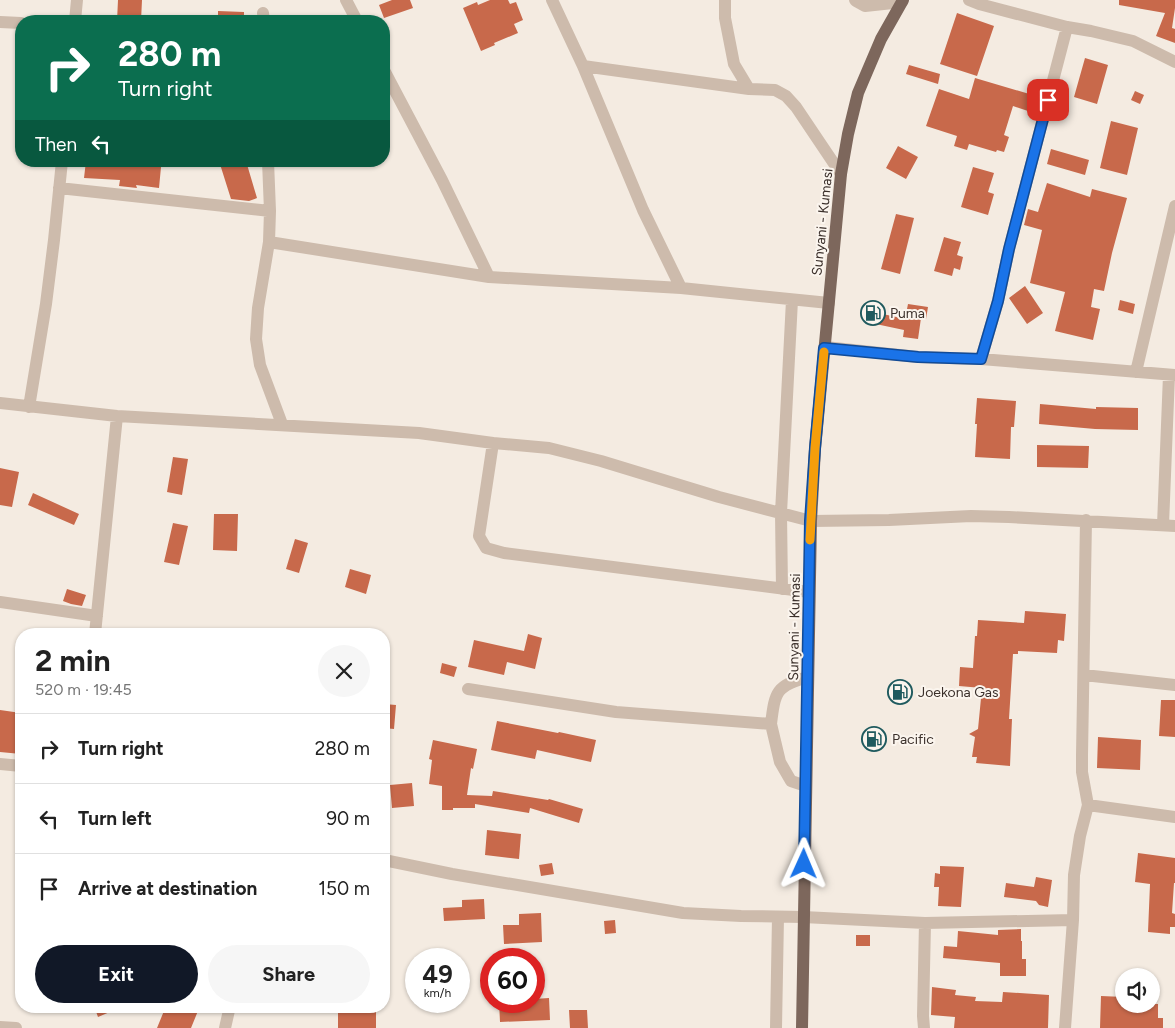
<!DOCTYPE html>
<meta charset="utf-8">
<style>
body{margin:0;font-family:Figtree,sans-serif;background:#f6f6f6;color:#222;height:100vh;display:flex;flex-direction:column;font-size:19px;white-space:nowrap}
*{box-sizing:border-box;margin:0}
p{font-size:16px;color:#767676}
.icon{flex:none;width:28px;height:28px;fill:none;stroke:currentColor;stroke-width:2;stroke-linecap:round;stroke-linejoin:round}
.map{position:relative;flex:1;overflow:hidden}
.drawer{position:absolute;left:15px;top:628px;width:375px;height:385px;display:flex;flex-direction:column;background:#fff;border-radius:20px;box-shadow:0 1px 4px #0004}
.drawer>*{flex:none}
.top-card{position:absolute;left:15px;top:15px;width:375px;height:152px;border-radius:20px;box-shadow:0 1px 4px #0004;background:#0b6e4f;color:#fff;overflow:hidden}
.fabs{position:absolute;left:1115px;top:968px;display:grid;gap:10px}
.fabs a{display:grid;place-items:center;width:45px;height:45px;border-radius:50%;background:#fff;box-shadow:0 1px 4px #0004;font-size:25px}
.speed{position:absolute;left:405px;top:948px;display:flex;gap:10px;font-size:25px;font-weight:700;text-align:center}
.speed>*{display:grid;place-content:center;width:65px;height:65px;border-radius:50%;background:#fff;box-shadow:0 1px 4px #0004;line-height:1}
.speed small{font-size:12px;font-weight:400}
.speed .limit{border:8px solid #d22;background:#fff;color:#111}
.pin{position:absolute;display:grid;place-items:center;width:42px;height:42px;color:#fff;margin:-21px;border-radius:10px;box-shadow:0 2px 8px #0006}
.me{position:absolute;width:55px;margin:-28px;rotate:1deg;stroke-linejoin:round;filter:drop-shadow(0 0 4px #0008)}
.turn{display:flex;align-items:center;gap:18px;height:105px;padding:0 20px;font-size:22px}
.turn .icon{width:65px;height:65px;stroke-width:2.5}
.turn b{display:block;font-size:35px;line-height:42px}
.then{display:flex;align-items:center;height:48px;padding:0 20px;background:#0003;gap:10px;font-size:19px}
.round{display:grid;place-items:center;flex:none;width:52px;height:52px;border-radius:26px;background:#f6f6f6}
.headline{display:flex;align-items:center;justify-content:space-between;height:85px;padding:0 20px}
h1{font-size:30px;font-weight:700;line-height:38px}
.button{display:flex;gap:10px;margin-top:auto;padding:10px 20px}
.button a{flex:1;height:58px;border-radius:30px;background:#111827;color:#fff;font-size:20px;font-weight:700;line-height:58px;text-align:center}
.button a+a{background:#f6f6f6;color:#222}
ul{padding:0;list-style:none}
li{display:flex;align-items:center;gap:15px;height:70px;padding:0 20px;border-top:1px solid #e0e0e0}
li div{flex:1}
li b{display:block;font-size:19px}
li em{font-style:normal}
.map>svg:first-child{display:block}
</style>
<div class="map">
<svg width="1175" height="1028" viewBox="0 0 1175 1028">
<rect width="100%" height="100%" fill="#f4ebe1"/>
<!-- building -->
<path fill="#c8694b" d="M118,0H142L141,21H117Z
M392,0H410L413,8L384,18L379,5Z
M490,0H508L510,4L516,2L523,20L514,24L518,33L494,43L495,45L481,51L463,8L477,2L478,5Z
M1119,0H1175V8L1172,28L1175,29V43L1156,36L1165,13L1119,5Z
M218,11L244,12V21H218Z
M957,13L994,26L977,76L940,64Z
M1085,58L1108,65L1097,104L1074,97Z
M909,65L940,74L938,84L906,74Z
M975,78L1036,96L1031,112L1013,106L1004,135L1009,137L1004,152L997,150L996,152L969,144L967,150L954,146L957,136L926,126L939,89L969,99Z
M1135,91L1144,95L1140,104L1131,100Z
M1111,121L1138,128L1127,175L1100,168Z
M898,146L918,157L906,179L886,168Z
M1051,149L1089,160L1085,175L1047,164Z
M86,161H113L161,167L159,188L136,185L137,188L119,186L120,180L84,178Z
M219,161H246L257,198L249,201L231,199Z
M973,167L994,173L988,192L994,194L988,215L961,207Z
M1047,183L1090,197L1092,189L1127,198L1112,253L1104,291L1094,289L1091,307L1100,309L1093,340L1055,331L1065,292L1030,283L1042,230L1024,225L1028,209L1038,212Z
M896,214L914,218L900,274L881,269Z
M944,237L961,242L957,255L963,257L960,270L954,268L952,276L934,271Z
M1025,286L1043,313L1027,324L1009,298Z
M1120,300L1135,304L1133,314L1118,310Z
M908,304L928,307L926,319L921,318L918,339L903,337L904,330L871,323L874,312L905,319Z
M977,398L1016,401L1014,427H1011L1010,459L975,457L977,424H975Z
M1040,404L1096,409V407L1138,408V430L1095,429L1039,424Z
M1037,445L1089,446L1088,468L1037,467Z
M173,457L188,459L182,495L167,492Z
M0,468L19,472L12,507L0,505Z
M33,493L79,514L74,525L28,505Z
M214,514H238L237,551L213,550Z
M173,523L188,526L179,565L164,562Z
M295,539L308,543L299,573L286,569Z
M350,569L371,575L366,594L345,587Z
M67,589L86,595L82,606L71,604L63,601Z
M1025,611L1066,614L1064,641L1058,640L1057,653L1018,651V654H1013L1009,719H1012L1010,766L976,763L977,757H972L975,737L969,734L978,729L982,688L959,686L960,667L973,668L975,636H977L978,620L1024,623Z
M528,634L542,638L535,669L507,662L504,675L468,667L474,640L524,651Z
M442,663L457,667L454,677L440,673Z
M1161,700H1175V737L1159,736Z
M384,704L396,705L394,729L384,728Z
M0,710L21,713V754L0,752Z
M497,721L558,733L559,732L596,740L591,762L537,750L535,759L491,750Z
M1098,737L1141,740L1140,770L1097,768Z
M433,740L477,749L473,769L471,768L467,795L492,796L493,791L548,800L549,799L583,809L579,823L530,808L529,813L475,804V808H453V810H442V786L429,784L432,760L429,759Z
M412,783L414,806L392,808L390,785Z
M487,830L521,834L519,859L485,855Z
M1138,853L1175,858V883H1174L1172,913L1175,914V927H1170V934L1148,932L1150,884L1135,882Z
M552,863L554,874L541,876L539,865Z
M940,866L964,867L961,907L938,906L939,887H934L935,873L940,874Z
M1036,877L1052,880L1048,907L1039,905L1036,901L1004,897L1006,883L1034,887Z
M484,899L485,919L444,921L443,908L462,907V900Z
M541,913L542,942L504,944L503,925H519V914Z
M615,920L616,933L605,934L604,921Z
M1021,929V941H1022V959H1026V976H1000V963L943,958L944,946L957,947L958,931L998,935V930Z
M856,935H870V946H856Z
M932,987L956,990L955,995L976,997L975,1001L1002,1002L1003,992L1049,995L1048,1028H954L955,1017L931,1015Z
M1101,996L1124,997V1004H1158V1018H1163V1028H1100Z
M549,998L550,1020L500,1022L499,1001H534V999Z
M94,1006H124L98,1017Z
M166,1006H200L191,1028H157Z
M338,1007H376V1028H338Z
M569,1010H587L588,1028H570Z"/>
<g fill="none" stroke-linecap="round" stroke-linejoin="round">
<!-- minor -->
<path stroke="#cdbbac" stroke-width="12" d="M346,0L357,21
M552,0L583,66L643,210L681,288
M725,0V18L734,64L749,89
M855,0L856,1L865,6L902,2
M969,0L979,4L1067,27L1091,31L1133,41L1175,62
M263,13L264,21
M75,21L77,0
M0,22L21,23
M583,66L749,89L775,90L786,96L796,107L841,174
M384,70L442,180L489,277
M268,161L270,211L269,242L258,308L256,339L260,365L282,424
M59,188L270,211
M269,242L489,277L681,288L829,303
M825,347L918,357L981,359L1175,375
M981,359L998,301L1009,249L1067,27
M1136,372L1175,206
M0,403L117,416L419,433L493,443L549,448L601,461L719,497L811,521L889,520L971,516L1009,517L1175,526
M29,407L46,304L54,240L62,161
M493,443L479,536L486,548L504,553L809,592
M1163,525L1169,375
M782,589L781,513L792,300
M0,602L97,616
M95,634L117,416
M1084,675L1175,685
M468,689L616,712L771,724C775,691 776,686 808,677
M771,724L780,762L791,781L806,786
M0,764L21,766
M1088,805L1175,817
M384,860L452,874L683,913L741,916L803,917L925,923L1073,920
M0,1027L16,1028
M225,1028L230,1006
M776,1028L778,917
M924,1028L923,1016L925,923
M1065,1028L1073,920L1074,875L1080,836L1088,805L1082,772V755L1086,520"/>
<!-- major -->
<path stroke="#7d675c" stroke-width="12" d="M802,1028L811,521L815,449L841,174L848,134L858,93L881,39L903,0"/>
</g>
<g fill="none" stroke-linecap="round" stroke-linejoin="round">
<defs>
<path id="route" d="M804,864L810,521L815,448L824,348L918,357L981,359L998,301L1009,249L1048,100"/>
</defs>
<!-- route casing -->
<use href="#route" stroke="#114b97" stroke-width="12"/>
<!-- route -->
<use href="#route" stroke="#1a73e8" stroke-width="9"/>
<!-- slow -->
<path stroke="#f59e0b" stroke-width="9" d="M810,540L815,448L824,352"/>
</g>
<!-- icons -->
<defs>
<symbol id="fuel-ring" viewBox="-11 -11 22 22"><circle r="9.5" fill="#fbf5ee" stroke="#1f5a5e" stroke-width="1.5"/><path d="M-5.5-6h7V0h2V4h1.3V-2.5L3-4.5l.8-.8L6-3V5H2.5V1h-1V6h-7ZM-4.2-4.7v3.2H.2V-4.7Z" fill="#1f5a5e"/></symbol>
</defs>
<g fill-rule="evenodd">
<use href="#fuel-ring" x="859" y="299" width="28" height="28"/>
<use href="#fuel-ring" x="886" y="678" width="28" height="28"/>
<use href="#fuel-ring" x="860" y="725" width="28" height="28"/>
</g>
<g text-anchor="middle" stroke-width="4" stroke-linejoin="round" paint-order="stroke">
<!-- street labels -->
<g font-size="14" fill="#3b302b" stroke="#fbf5ee">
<text transform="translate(822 222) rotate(-84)" y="5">Sunyani - Kumasi</text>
<text transform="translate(794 627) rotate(-89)" y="5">Sunyani - Kumasi</text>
</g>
<!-- poi labels -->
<g font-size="14" fill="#3b302b" stroke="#fbf5ee" text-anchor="start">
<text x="890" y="318">Puma</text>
<text x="918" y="697">Joekona Gas</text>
<text x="892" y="744">Pacific</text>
</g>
</g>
</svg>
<div class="fabs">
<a><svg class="icon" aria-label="sound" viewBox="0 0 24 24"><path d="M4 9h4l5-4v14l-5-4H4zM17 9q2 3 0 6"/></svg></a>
</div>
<div class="speed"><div>49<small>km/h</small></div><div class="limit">60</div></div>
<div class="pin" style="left:1048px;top:100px;background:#d93025"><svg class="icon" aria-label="arrive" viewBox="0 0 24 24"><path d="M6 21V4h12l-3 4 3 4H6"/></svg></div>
<svg class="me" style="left:804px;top:864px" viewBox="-20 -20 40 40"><path d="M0-17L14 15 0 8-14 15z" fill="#1a73e8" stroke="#fff" stroke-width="4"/></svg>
<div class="top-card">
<div class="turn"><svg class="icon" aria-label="right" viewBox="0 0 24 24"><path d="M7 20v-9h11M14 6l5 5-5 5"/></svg><div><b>280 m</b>Turn right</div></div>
<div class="then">Then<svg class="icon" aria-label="left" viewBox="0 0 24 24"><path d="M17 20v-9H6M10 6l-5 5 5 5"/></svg></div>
</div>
<section class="drawer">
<div class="headline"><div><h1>2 min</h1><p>520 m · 19:45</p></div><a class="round"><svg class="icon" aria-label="close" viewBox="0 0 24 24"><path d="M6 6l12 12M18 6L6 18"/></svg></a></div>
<ul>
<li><svg class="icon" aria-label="right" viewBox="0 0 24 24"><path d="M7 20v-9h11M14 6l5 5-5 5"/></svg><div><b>Turn right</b></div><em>280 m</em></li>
<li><svg class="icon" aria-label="left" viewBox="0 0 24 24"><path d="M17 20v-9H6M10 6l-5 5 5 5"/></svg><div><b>Turn left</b></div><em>90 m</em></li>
<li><svg class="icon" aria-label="arrive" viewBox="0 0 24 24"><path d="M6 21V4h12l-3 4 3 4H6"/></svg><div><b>Arrive at destination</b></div><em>150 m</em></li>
</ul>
<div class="button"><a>Exit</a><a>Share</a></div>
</section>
</div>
